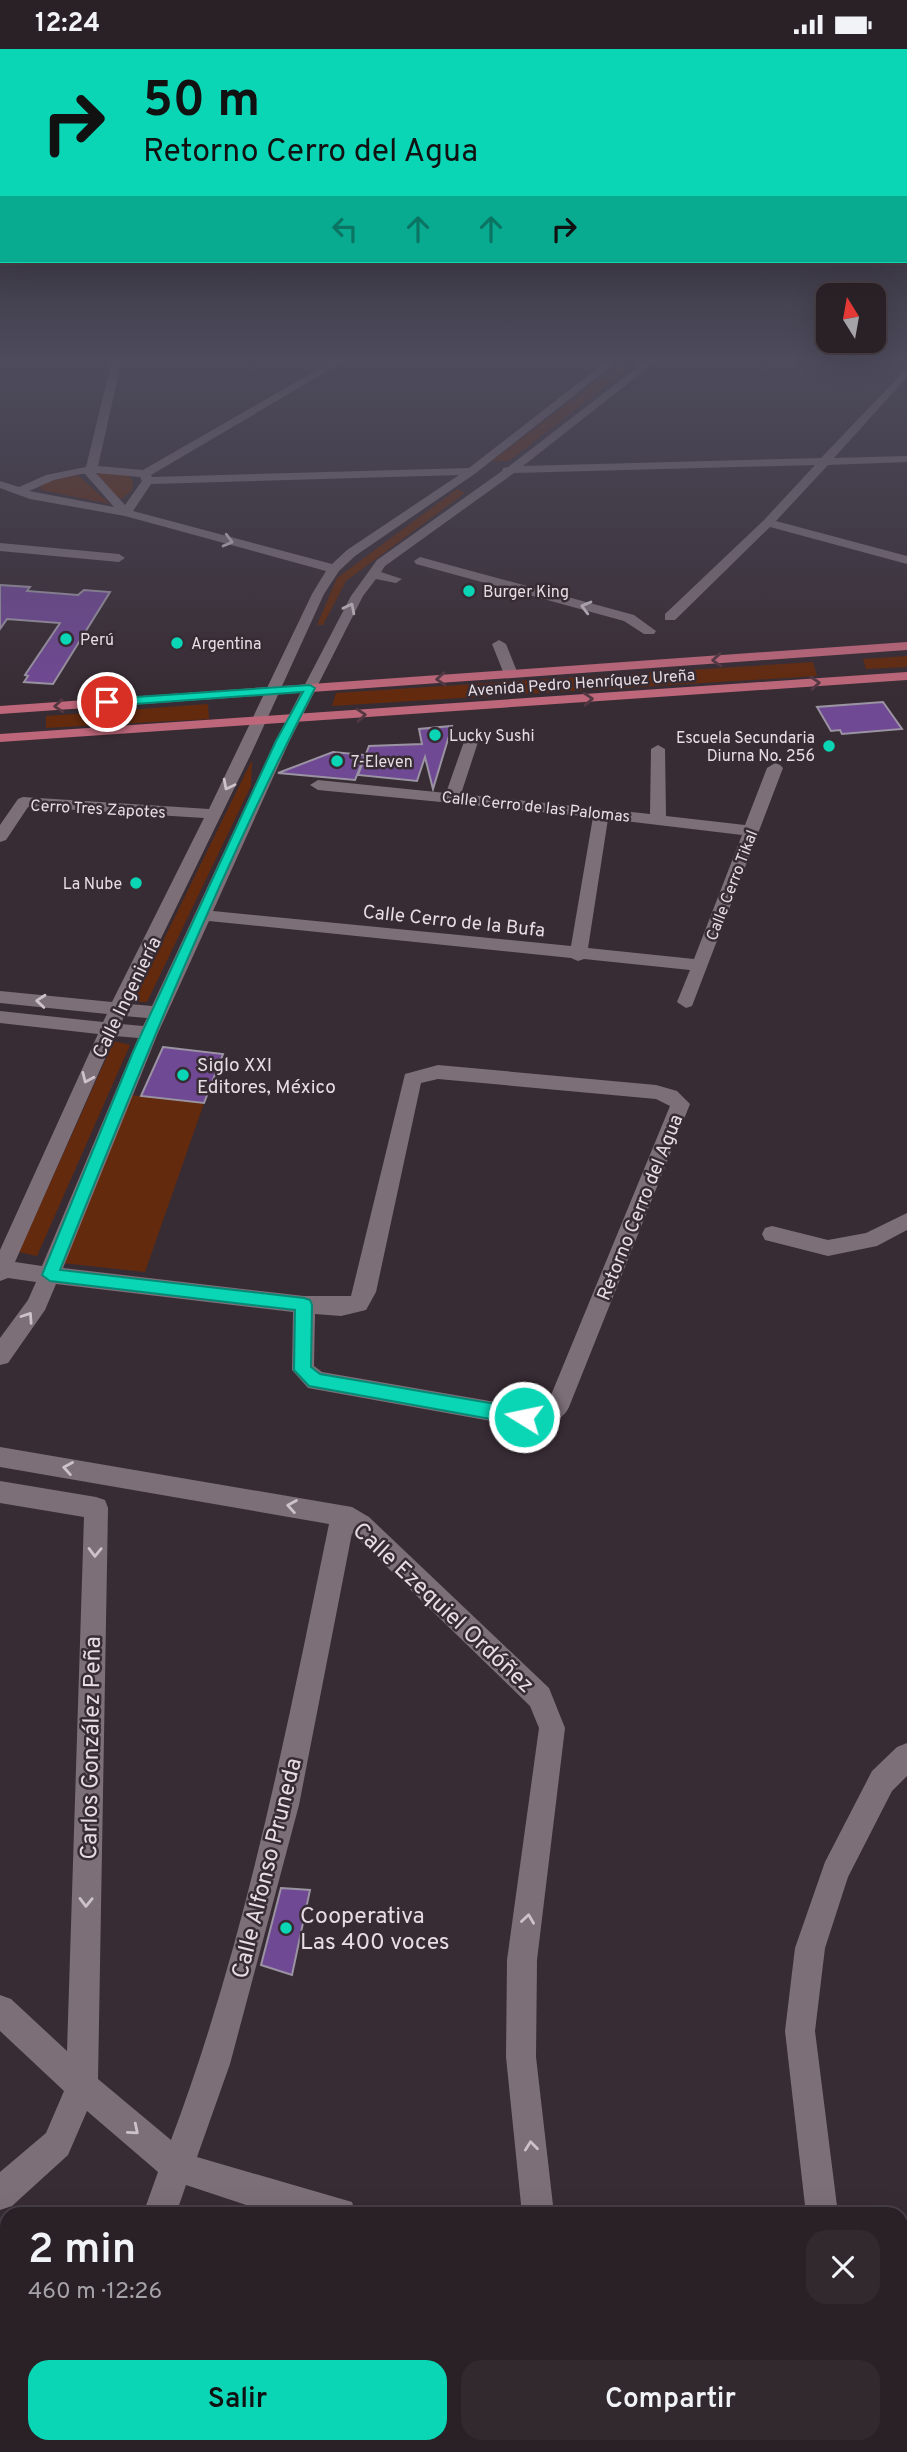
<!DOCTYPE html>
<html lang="es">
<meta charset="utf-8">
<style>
body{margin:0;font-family:Overpass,sans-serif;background:#32292f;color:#f1f3f6;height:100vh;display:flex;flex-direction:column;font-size:26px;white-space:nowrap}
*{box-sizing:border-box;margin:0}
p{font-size:23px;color:#a5a3a7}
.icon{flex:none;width:38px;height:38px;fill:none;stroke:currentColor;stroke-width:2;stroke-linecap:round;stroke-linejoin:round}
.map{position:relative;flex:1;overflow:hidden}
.sheet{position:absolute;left:0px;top:2158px;width:908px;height:247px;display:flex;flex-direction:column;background:#2a2127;border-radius:21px 21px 0 0;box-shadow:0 7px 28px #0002,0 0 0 2px #463e44}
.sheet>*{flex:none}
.hud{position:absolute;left:0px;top:0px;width:908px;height:214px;box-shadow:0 7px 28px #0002,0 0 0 2px #463e44;background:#0ad5b5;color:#111;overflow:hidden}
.needle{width:46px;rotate:349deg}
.buttons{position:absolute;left:816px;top:234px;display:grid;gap:14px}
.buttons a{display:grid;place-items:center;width:70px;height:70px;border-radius:14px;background:#2a2127;box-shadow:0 7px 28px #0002,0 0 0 2px #463e44;font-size:35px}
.pin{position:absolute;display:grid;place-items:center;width:60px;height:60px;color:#fff;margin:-30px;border:4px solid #fff;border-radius:50%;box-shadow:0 2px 7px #0007}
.me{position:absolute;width:77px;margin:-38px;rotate:280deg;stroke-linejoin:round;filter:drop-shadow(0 0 5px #0008)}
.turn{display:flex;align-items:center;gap:24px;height:147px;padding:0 28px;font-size:32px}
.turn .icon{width:91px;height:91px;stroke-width:2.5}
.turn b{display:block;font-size:49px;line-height:60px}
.lanes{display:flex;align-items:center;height:66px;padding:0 28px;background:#0003;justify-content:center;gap:35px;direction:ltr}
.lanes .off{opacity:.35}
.round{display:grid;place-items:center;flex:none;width:74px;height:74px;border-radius:21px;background:#32292f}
.summary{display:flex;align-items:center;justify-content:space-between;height:119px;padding:0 28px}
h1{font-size:42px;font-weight:600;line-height:52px}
.action{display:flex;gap:14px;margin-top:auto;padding:14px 28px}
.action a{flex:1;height:80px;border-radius:21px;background:#0ad5b5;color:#111;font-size:28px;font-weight:600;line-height:80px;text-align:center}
.action a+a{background:#32292f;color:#f1f3f6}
.status{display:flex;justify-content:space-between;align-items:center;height:49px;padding:0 35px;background:#2a2127;direction:ltr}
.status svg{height:19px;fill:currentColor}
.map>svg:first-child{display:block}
</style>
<div class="status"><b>12:24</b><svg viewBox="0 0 49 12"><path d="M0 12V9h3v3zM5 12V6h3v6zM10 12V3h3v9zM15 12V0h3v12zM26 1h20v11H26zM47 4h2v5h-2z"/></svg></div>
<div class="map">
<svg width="907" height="2403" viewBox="0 0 907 2403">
<rect width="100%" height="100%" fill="#382c34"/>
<!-- green -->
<path fill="#632a0e" d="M626,310H641L509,412H492Z
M103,422L128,426L133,432L132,441L122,450L108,442L97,426Z
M78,426L110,455L41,441L40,438L47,433Z
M457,440L465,444L346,532L323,576H317L337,529Z
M907,607V618L866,620L863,610Z
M813,613L817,627L332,657L336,644Z
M208,655L209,670L46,679V667Z
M252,711L251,737L147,953H133Z
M114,992L130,996L37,1207L19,1203Z
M130,1046L204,1054L145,1223L62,1214Z"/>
<!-- building -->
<path fill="#704994" stroke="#9a93a2" stroke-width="2" d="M0,536L30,538L27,542L78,546L84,541L110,543L53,635L24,633L28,627L25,626L60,574L7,570L0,580Z
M883,653L902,680L842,685L840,681L831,682L817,658Z
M452,677L433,740L425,708L417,732L358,726L369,697L422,695L419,680Z
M333,703L365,706L355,731L278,724Z
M163,998L223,1005L204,1054L141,1047Z
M281,1839L310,1841L292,1926L261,1916Z"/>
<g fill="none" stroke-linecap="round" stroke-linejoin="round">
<!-- minor -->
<path fill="#7d6f78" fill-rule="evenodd" d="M112,310H122L98,417L143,421L336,310H348L151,426L152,428L469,419L609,310H620L476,424L355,507L339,522L324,545L251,705L129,955L152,957L275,693L351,547L377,511L502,422L503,419L508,418L648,310H659L523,417L821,409L907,319V328L834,409L907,407V413L828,416L776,472L907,507V515L770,478L675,571H665V565L764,471L815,416L514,424L385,517L381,523L402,530L396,534L376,530L363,547L289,693L213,862L571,897L593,768L318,741L310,736L318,731L446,744L466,687L473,683L480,687L461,745L650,765L651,700L658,696L665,700L666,767L745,776L767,719L775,714L780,716L783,719L692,957L686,959L677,953L690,921L584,910L578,912L571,909L209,872L158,984L63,1219L304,1247H351L405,1025L438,1016L656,1036L677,1042L690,1055L569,1358C562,1374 540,1377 524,1378L308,1339L292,1321L293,1263L56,1235L45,1261L8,1314L0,1316V1289L28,1251L36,1233L8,1229L0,1232V1201L98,985L0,974V962L103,973L107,965L0,954V942L112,953L204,769L28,758L6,791L0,793V776L18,750L23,748L209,760L312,545L326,522L125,467L30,450L0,439V432L19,438L46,426L86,418ZM96,424L140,428L142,432L125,456ZM81,425H85L114,458L29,442L54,431ZM459,426L347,501L332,515L133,462L151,435ZM608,770L742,786L694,910L588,899ZM124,967L147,969L143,977L121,975ZM115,987L138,989L42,1217L15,1213ZM438,1030L656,1050L670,1057L549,1351L538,1357L524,1358L322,1323L314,1317L315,1265L341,1267L366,1261L376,1243L421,1034Z
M0,494L119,505L125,509L119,513L0,502Z
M420,508L634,566L656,582L654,585H644L624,572L416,515L414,512Z
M499,591L506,595L518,625L516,628L511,629L504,625L492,595Z
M907,1164V1181L877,1197L828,1207L765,1191L762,1185L765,1179L772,1177L828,1191L866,1184Z
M0,1398L352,1458L369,1468L549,1639L565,1679L537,1911L536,2008L554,2165H522L506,2008L507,1911L539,1679L530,1657L352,1484L299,1756L230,2015L197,2108L352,2153L356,2165H273L186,2136L176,2165H143L158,2123L87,2062L68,2106L12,2157L0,2161V2123L46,2084L64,2042L0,1982V1946L11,1950L67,2002L84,1468L0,1454V1432L96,1448L105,1451L108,1459L98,2030L171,2091C246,1892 286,1683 329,1475L0,1418Z
M907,1694V1727L892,1742L848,1828L825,1899L815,1982L838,2165H806L785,1982L795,1899L825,1813L872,1722L897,1698Z
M901,2246L907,2248V2283L901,2281Z
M134,2398H170V2403H134Z
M396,2398H433L435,2403H398Z
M509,2398H545L543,2403H507Z"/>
<!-- major -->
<path fill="#be677a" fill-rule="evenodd" d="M907,593V601L0,665V657Z
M907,623V631L0,693V685Z"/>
</g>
<!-- one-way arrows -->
<defs><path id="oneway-chevron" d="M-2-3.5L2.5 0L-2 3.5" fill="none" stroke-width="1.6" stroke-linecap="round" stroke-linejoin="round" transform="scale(1.75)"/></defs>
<g stroke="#ccc2c8">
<use href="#oneway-chevron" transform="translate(228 492) rotate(15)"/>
<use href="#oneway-chevron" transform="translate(586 558) rotate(-165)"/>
<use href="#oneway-chevron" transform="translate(350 559) rotate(-63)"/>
<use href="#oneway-chevron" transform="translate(228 736) rotate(117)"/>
<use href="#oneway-chevron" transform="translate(41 952) rotate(-175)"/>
<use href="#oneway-chevron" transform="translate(87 1029) rotate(114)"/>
<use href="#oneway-chevron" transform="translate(28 1268) rotate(-56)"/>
<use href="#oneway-chevron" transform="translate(68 1419) rotate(-170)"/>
<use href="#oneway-chevron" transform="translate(292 1457) rotate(-170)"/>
<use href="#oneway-chevron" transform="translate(95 1503) rotate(91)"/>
<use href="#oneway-chevron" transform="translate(86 1853) rotate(91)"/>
<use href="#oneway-chevron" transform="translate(528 1870) rotate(-82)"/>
<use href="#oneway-chevron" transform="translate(134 2081) rotate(40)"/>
<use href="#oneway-chevron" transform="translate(531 2097) rotate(-96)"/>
</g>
<g stroke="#533842">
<use href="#oneway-chevron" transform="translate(717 611) rotate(176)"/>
<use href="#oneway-chevron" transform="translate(441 630) rotate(176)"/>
<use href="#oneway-chevron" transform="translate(815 634) rotate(-4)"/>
<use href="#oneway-chevron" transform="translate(588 650) rotate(-4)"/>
<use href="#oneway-chevron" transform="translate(59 657) rotate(176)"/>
<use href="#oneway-chevron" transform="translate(361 666) rotate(-4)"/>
</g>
<!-- sky -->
<linearGradient id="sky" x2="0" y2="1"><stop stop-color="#1f181d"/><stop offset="0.48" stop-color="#4d4b5c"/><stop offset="1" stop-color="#4d4b5c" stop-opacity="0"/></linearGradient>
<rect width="907" height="646" fill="url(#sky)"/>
<!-- route -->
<path fill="#0ad5b5" stroke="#068a76" stroke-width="2" d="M310,636L315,639C218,826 138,1025 60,1221L304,1249L310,1251L312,1256L311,1318L320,1325L524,1360L530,1363L533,1368L530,1373L524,1376L309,1337L294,1321L295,1261L50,1232L42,1226L133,1003L276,692L303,643L107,657L102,653L107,650Z"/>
<!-- markers -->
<g fill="#0ad5b5" stroke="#382c34" stroke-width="2.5">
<circle cx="469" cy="542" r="7"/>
<circle cx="66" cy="590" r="7"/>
<circle cx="177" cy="594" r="7"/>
<circle cx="435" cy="686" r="7"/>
<circle cx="829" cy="697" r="7"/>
<circle cx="337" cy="712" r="7"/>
<circle cx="136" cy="834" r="7"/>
<circle cx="183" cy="1026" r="7"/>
<circle cx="286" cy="1879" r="7"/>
</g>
<g text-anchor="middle" stroke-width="5" stroke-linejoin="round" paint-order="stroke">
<!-- far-poi labels -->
<g font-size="16" fill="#e6dde3" stroke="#382c34" text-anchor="start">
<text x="483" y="548">Burger King</text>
<text x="80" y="596">Perú</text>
<text x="191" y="600">Argentina</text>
<text x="449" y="692">Lucky Sushi</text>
<text x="815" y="694" text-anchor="end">Escuela Secundaria<tspan x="815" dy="18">Diurna No. 256</tspan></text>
<text x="351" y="718">7-Eleven</text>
<text x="122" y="840" text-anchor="end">La Nube</text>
</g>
<!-- far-street labels -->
<g font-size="16" fill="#e6dde3" stroke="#382c34">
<text transform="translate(581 633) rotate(-4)" y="6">Avenida Pedro Henríquez Ureña</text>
<text transform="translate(536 757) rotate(6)" y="6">Calle Cerro de las Palomas</text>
<text transform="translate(98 759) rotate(3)" y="6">Cerro Tres Zapotes</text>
<text transform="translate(731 836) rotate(-69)" y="6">Calle Cerro Tikal</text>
</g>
<!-- street labels -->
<g font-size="19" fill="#e6dde3" stroke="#382c34">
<text transform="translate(454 871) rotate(6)" y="7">Calle Cerro de la Bufa</text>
<text transform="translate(126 948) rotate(-64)" y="7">Calle Ingeniería</text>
<text transform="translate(639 1158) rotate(-68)" y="7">Retorno Cerro del Agua</text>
</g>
<!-- poi labels -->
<g font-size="19" fill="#e6dde3" stroke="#382c34" text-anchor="start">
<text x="197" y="1022">Siglo XXI<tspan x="197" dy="22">Editores, México</tspan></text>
</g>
<!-- near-street labels -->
<g font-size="23" fill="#e6dde3" stroke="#382c34">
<text transform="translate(444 1558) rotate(43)" y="8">Calle Ezequiel Ordóñez</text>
<text transform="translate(90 1699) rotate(-89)" y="8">Carlos González Peña</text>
<text transform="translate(266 1819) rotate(-76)" y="8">Calle Alfonso Pruneda</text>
</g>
<!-- near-poi labels -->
<g font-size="23" fill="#e6dde3" stroke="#382c34" text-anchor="start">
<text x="300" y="1874">Cooperativa<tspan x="300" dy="26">Las 400 voces</tspan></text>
</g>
</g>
</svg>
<div class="buttons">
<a><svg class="needle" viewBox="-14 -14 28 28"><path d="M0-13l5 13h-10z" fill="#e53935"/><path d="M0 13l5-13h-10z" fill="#a5a3a7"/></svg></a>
</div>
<div class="pin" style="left:107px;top:653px;background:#d93025"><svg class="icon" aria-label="arrive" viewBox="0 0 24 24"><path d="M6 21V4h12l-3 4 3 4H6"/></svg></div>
<svg class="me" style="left:524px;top:1368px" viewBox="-20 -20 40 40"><circle r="17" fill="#0ad5b5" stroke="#fff" stroke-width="3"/><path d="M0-11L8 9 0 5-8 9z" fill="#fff"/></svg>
<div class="hud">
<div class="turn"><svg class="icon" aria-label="right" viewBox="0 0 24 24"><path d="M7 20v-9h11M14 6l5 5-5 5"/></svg><div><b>50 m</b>Retorno Cerro del Agua</div></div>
<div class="lanes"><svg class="icon off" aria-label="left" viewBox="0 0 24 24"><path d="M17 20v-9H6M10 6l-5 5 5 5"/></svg><svg class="icon off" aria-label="ahead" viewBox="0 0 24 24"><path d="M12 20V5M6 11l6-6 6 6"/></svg><svg class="icon off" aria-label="ahead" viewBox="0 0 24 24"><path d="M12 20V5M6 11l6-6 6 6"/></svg><svg class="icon" aria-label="right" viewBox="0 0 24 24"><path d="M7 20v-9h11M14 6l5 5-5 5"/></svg></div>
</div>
<section class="sheet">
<div class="summary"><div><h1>2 min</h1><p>460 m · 12:26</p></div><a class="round"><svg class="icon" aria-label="close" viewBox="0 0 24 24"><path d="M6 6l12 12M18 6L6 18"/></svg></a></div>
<div class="action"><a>Salir</a><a>Compartir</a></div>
</section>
</div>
